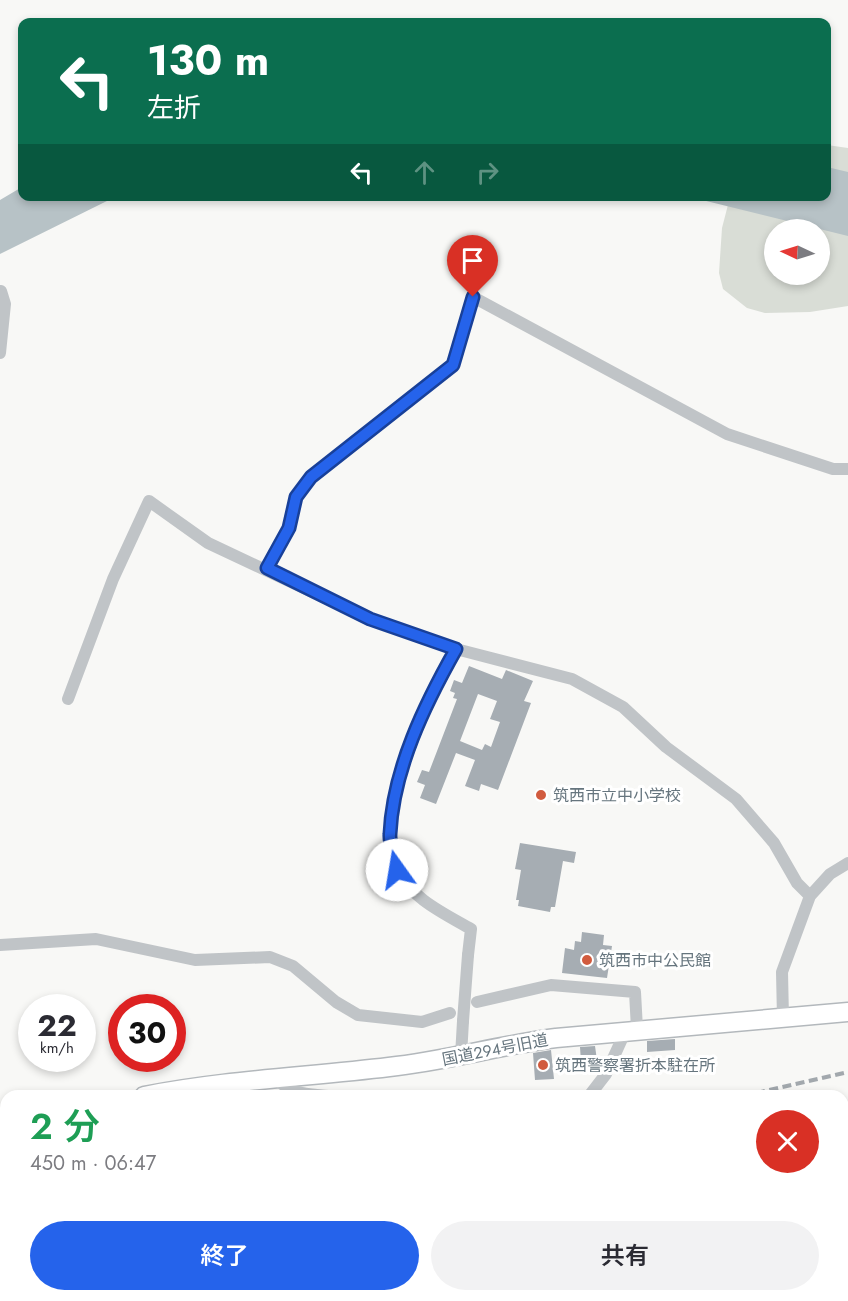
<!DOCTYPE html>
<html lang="ja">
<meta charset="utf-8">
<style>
body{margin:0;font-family:Jost,"Noto Sans JP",sans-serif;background:#f2f2f3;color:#2b2b33;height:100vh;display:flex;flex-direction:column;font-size:22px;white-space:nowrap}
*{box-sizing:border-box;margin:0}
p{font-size:20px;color:#7c7c81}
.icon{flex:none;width:33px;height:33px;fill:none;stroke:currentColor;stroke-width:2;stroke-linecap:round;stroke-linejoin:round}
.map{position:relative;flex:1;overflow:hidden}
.side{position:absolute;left:0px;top:1090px;width:849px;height:212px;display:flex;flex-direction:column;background:#fff;border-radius:18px 18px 0 0;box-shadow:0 3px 9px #0003}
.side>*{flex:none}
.banner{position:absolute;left:18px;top:18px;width:813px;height:183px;border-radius:12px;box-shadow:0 3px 9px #0003;background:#0b6e4f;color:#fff;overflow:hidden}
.needle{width:39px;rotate:274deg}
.tools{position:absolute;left:764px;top:219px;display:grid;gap:12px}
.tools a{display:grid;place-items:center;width:66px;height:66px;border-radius:50%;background:#fff;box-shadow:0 3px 9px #0003;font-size:30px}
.speed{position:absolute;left:18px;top:994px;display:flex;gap:12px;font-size:30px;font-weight:700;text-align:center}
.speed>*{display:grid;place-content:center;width:78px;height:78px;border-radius:50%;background:#fff;box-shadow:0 3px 9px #0003;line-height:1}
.speed small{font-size:15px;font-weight:400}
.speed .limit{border:9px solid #d22;background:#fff;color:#111}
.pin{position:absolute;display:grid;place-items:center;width:51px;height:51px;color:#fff;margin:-62px -26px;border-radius:50% 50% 50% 0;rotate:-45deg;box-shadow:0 0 6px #0007}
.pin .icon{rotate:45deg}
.me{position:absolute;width:66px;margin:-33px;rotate:347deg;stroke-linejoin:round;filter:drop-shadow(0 0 4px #0008)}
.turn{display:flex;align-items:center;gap:21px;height:126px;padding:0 30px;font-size:27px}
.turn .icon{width:78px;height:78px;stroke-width:2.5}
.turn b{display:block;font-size:42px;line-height:51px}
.lanes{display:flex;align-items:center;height:57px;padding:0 30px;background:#0003;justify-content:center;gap:30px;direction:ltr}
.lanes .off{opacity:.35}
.round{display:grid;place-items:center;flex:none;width:63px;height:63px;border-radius:32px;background:#f2f2f3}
.head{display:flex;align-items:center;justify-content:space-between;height:102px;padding:0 30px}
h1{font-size:36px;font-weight:600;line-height:45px;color:#1e9e55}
.cta{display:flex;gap:12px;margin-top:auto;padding:12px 30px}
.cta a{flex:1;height:69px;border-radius:36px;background:#2563eb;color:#fff;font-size:24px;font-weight:600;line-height:69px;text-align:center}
.cta a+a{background:#f2f2f3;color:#2b2b33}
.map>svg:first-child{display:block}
</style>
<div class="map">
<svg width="848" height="1301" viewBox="0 0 848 1301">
<rect width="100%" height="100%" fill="#f8f8f6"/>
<!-- green -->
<path fill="#d9ddd6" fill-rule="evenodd" d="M827,145L848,148V306L810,312L765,313L747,308L723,289L719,273L722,228L730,197L826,196ZM774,230H819V274H774Z"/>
<!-- water -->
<path fill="#b7c2c6" d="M827,167L848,172V236L690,197L826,196Z
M22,187V196L115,197L0,254V200Z"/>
<!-- building -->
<path fill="#a6adb3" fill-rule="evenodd" d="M469,666L502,679L506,670L533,681L524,701L531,703L498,790L481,784L479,791L465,786L475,760L456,753L436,804L420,798L425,785L417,782L422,770L429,772L457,699L453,698L455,693L450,691L454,680L462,683ZM478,694L497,701L490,719L500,722L491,747L485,744L482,750L460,741Z
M520,843L576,852L574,863L563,861L555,907H551L550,912L518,906L519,900H516L521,870L515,869Z
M582,932L604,935L603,945L612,946L607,978L562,973L565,948L574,950L575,941L581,942Z
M675,1039V1050L647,1052V1041Z
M595,1046L597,1060L581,1062L580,1047Z
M551,1050L554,1079L535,1080L533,1053Z"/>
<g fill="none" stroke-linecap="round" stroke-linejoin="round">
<defs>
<path id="secondary" d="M144,1096C225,1080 307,1077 389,1067C446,1061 500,1045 556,1038L848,1012
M0,1134L6,1133"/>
<path id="highway" d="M843,1144H848
M843,1160H848
M21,1301L43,1296
M96,1301L119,1296"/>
</defs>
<!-- secondary casing -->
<use href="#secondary" stroke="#b3b8bc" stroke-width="21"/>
<!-- highway casing -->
<use href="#highway" stroke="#b4b7ba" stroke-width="26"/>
<!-- street -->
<path stroke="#c0c4c7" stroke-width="12" d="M0,353L5,304L1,291
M267,568L289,528L296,497L311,477L453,365L473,297L727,434L833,469H848
M456,649C428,699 372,813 397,869C410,898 445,914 471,929L468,955
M68,699L113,579L149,501L208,543L370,619L456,649L572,679L623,707L666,747L736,799L774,843L797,883L810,896
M0,945L96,939L195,960L270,957L293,966L336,1002L358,1015L422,1022L450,1013
M477,1002L551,985L635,992L637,1029
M783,1018L782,972L810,896L830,874L848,863
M461,1056L463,1021
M277,1078C288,1095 310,1094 328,1096
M589,1096L606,1074L626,1030"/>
<!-- secondary -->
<use href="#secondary" stroke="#fff" stroke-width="18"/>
<!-- highway -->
<use href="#highway" stroke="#fff" stroke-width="22"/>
<!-- rail -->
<path stroke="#a2a8ad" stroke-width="4" stroke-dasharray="9 4.5" stroke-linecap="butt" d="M743,1096L848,1072
M0,1268L6,1266"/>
<!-- street-bridge -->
<path stroke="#c0c4c7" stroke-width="12" d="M463,1021L468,955"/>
</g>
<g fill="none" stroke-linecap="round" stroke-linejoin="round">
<defs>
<path id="route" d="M397,870C395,859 389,845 390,834C393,769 425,704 456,649L370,619L267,568L289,528L296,497L311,477L453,365L473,297"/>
</defs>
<!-- route casing -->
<use href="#route" stroke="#184099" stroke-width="15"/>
<!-- route -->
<use href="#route" stroke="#2563eb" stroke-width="10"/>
</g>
<!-- markers -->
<g fill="#d15b3e" stroke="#fff" stroke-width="2">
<circle cx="541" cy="795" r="6"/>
<circle cx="587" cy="960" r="6"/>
<circle cx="543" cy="1065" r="6"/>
</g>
<g text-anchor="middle" stroke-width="6" stroke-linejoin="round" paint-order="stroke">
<!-- poi labels -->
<g font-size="16" fill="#66757e" stroke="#fff" text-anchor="start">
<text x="553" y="801">筑西市立中小学校</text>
<text x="599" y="966">筑西市中公民館</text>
<text x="555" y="1071">筑西警察署折本駐在所</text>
</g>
<!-- street labels -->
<g font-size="16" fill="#66757e" stroke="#fff">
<text transform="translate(495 1049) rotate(-11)" y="6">国道294号旧道</text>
</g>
</g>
</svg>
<div class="tools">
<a><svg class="needle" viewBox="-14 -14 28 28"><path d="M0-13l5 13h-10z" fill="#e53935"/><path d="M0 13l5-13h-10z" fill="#7c7c81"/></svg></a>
</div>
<div class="speed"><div>22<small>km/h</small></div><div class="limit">30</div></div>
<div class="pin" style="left:473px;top:297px;background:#d93025"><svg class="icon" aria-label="arrive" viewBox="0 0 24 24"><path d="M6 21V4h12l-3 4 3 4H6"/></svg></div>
<svg class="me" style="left:397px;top:870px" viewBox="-20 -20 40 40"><circle r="19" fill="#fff"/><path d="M0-13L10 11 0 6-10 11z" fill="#2563eb"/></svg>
<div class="banner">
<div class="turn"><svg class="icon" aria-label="left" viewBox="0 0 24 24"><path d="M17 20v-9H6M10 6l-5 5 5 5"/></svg><div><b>130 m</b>左折</div></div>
<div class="lanes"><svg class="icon" aria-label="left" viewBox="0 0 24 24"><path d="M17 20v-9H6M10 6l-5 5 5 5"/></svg><svg class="icon off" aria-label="ahead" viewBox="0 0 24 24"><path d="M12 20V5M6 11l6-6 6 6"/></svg><svg class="icon off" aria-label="right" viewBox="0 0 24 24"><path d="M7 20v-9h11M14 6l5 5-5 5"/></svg></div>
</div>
<section class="side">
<div class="head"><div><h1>2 分</h1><p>450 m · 06:47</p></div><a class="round" style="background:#d93025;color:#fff"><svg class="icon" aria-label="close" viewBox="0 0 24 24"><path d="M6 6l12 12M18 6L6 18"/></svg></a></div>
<div class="cta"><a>終了</a><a>共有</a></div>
</section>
</div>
